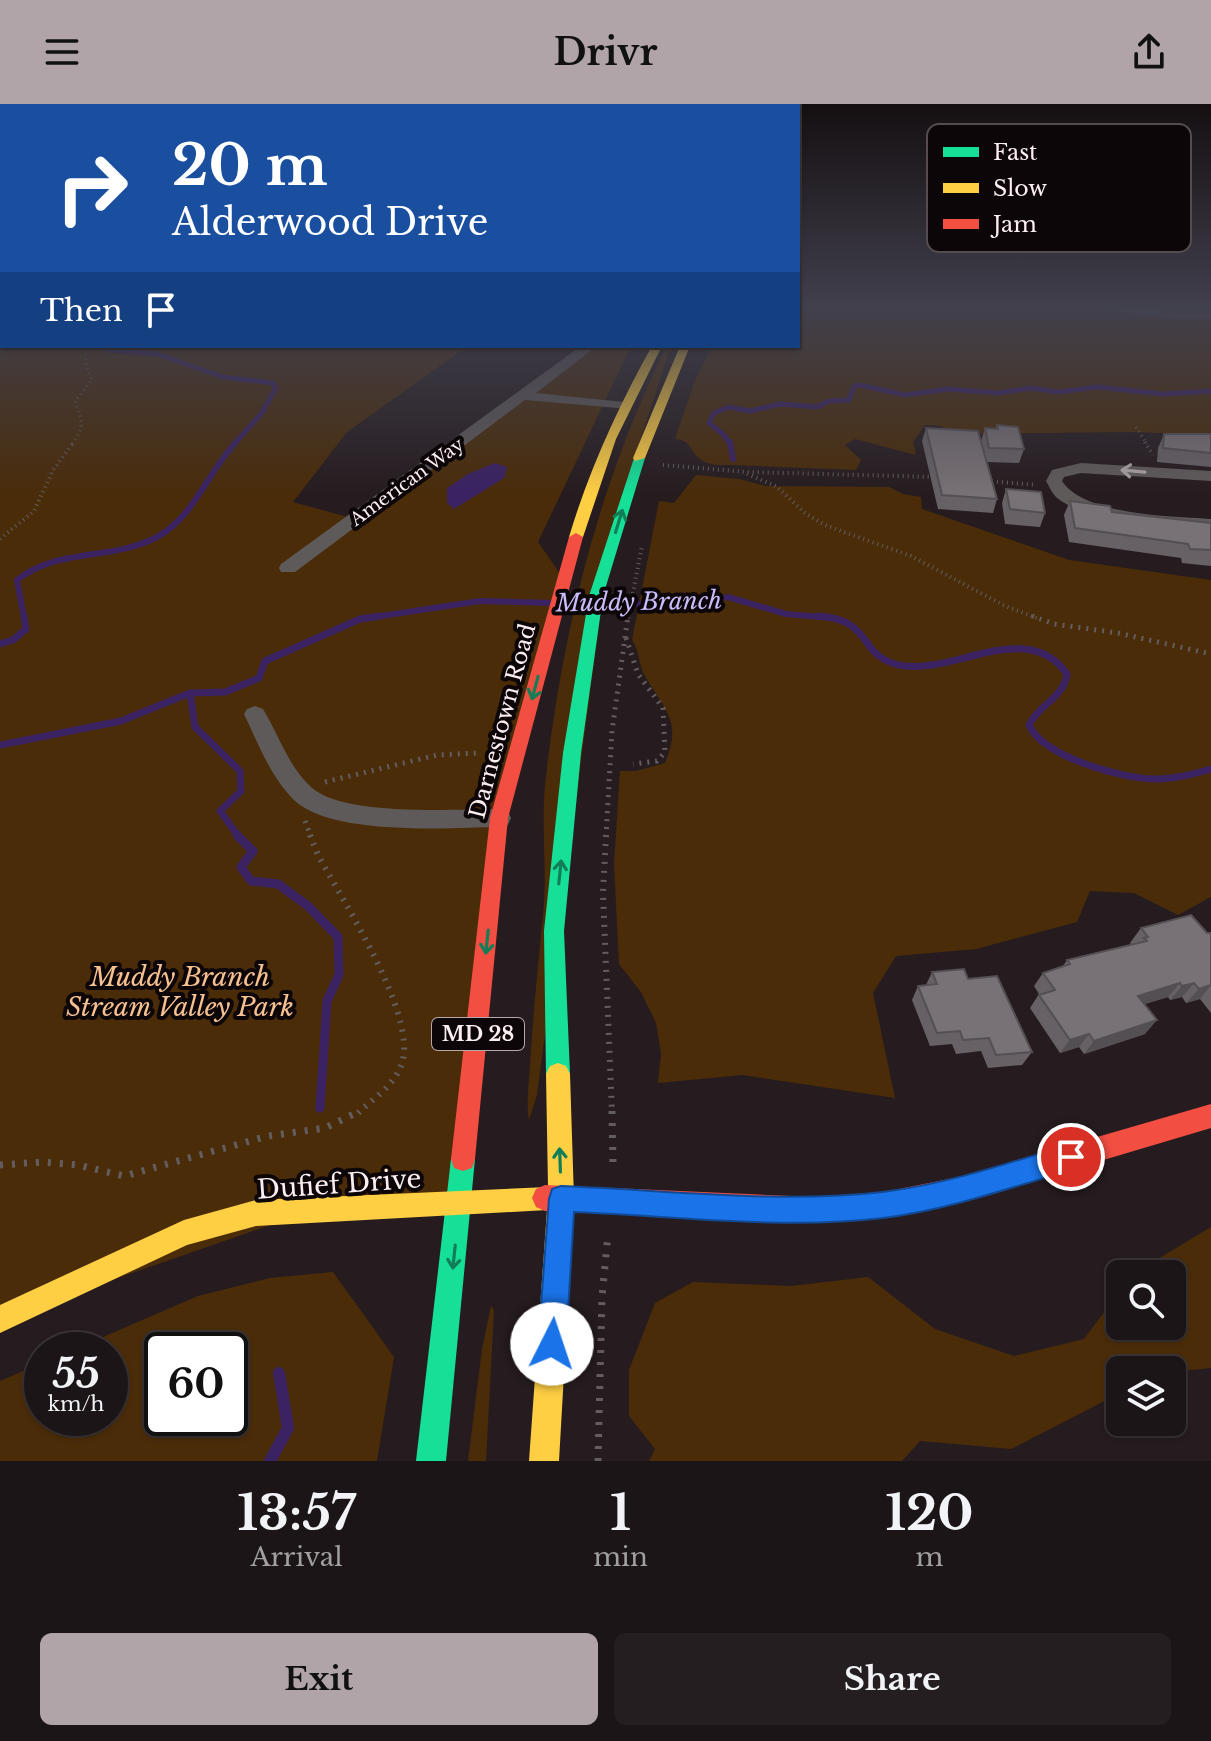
<!DOCTYPE html>
<style>
body{margin:0;font-family:"Libre Baskerville",serif;background:#251e20;color:#f1f3f6;height:100vh;display:flex;flex-direction:column;font-size:30px;white-space:nowrap}
*{box-sizing:border-box;margin:0}
p{font-size:26px;color:#a09fa1}
.icon{flex:none;width:44px;height:44px;fill:none;stroke:currentColor;stroke-width:2;stroke-linecap:round;stroke-linejoin:round}
.map{position:relative;height:1357px;overflow:hidden}
.drawer{display:flex;flex-direction:column;background:#1c1517;flex:1}
.drawer>*{flex:none}
.banner{position:absolute;left:0px;top:0px;width:800px;height:244px;box-shadow:0 2px 6px #0004,0 0 0 2px #3a3436;background:#1a4fa0;color:#fff;overflow:hidden}
.tools{position:absolute;left:1106px;top:1156px;display:grid;gap:16px}
.tools a{display:grid;place-items:center;width:80px;height:80px;border-radius:12px;background:#1c1517;box-shadow:0 2px 6px #0004,0 0 0 2px #3a3436;font-size:40px}
.speed{position:absolute;left:24px;top:1228px;display:flex;gap:16px;font-size:40px;font-weight:700;text-align:center}
.speed>*{display:grid;place-content:center;width:104px;height:104px;border-radius:50%;background:#1c1517;box-shadow:0 2px 6px #0004,0 0 0 2px #3a3436;line-height:1}
.speed small{font-size:20px;font-weight:400}
.speed .limit{border:4px solid #111;border-radius:12px;background:#fff;color:#111}
.pin{position:absolute;display:grid;place-items:center;width:68px;height:68px;color:#fff;margin:-34px;border:4px solid #fff;border-radius:50%;box-shadow:0 2px 8px #0007}
.me{position:absolute;width:88px;margin:-44px;rotate:4deg;stroke-linejoin:round;filter:drop-shadow(0 0 6px #0008)}
.turn{display:flex;align-items:center;gap:28px;height:168px;padding:0 40px;font-size:36px}
.turn .icon{width:104px;height:104px;stroke-width:2.5}
.turn b{display:block;font-size:56px;line-height:68px}
.then{display:flex;align-items:center;height:76px;padding:0 40px;background:#0003;gap:16px;font-size:30px}
.eta{display:flex;justify-content:space-evenly;align-items:center;height:136px;text-align:center}
.eta b{font-size:48px;font-weight:800;line-height:56px}
.cta{display:flex;gap:16px;margin-top:auto;padding:16px 40px}
.cta a{flex:1;height:92px;border-radius:12px;background:#b0a4a8;color:#111;font-size:32px;font-weight:800;line-height:92px;text-align:center}
.cta a+a{background:#251e20;color:#f1f3f6}
header{display:flex;justify-content:space-between;align-items:center;height:104px;padding:0 40px;background:#b0a4a8;color:#111;font-size:36px;font-weight:800}
.map>svg:first-child{display:block}
</style>
<header><svg class="icon" aria-label="menu" viewBox="0 0 24 24"><path d="M4 6h16M4 12h16M4 18h16"/></svg>Drivr<svg class="icon" aria-label="share" viewBox="0 0 24 24"><path d="M12 15V3M7 8l5-5 5 5M5 13v7h14v-7"/></svg></header>
<div class="map">
<svg width="1211" height="1357" viewBox="0 0 1211 1357">
<rect width="100%" height="100%" fill="#261c1f"/>
<!-- green -->
<path fill="#4a2c09" fill-rule="evenodd" d="M0,202L2,242H468L347,328L293,398L362,417L597,242H631L538,438L563,474L499,714L461,1098L316,1105L0,1215Z
M798,202H1078L1211,214V331L1134,328L951,330L941,322L925,321L913,338L916,351L855,335L845,341L861,356L856,366L731,361C721,361 707,362 699,354C689,346 691,336 675,335L694,279L712,242H798Z
M667,242H671L612,422L537,991L529,1016C526,999 529,979 530,962C533,911 538,861 543,811C548,765 540,718 546,672C563,524 600,375 667,242Z
M696,371L739,375L766,382L889,383L903,390L921,393L922,405L1069,456L1211,476V793L1178,811L1134,789L1090,787L1077,818L976,845L896,852L873,889L895,994L743,971L658,979L661,949L656,919L641,888L619,860L614,760L620,667H636L665,659C683,617 664,605 645,572C638,560 640,547 632,536L659,397L674,399Z
M1211,1123V1264L1172,1268L1120,1266V1289L1011,1345L920,1337L902,1357H649L655,1345L629,1312V1266L655,1199L693,1178L791,1182L868,1173L935,1225L1014,1252L1084,1235L1120,1187V1222H1172V1170H1133Z
M333,1168L394,1253L377,1357H0V1277L42,1259V1314H110V1246H73L198,1192L270,1174ZM162,1246H230V1314H162Z
M491,1202L494,1206L486,1357H468L482,1245Z"/>
<!-- water -->
<path fill="#3a2263" d="M495,359L507,363L504,374L454,405L447,399V384L468,370Z"/>
<g fill="none" stroke-linecap="round" stroke-linejoin="round">
<!-- stream-far4 -->
<path stroke="#3a2263" stroke-width="5" d="M95,242L109,246L157,250L223,273L273,279L276,284L261,310L234,340
M730,340L723,330L709,319L714,309L729,303L750,307L780,300L817,303L829,297L849,296L854,282L860,281L905,291L948,285L998,289L1031,284L1058,288L1098,283L1163,290L1211,287"/>
<!-- stream-far3 -->
<path stroke="#3a2263" stroke-width="6" d="M730,338L733,355
M601,501L692,499L728,493L786,510L834,514
M24,514L17,476C59,443 112,457 157,433C194,413 208,368 236,338
M368,514L480,497L552,499"/>
<!-- stream-far2 -->
<path stroke="#3a2263" stroke-width="7" d="M818,512C872,516 858,547 892,559C946,578 1025,510 1067,570C1064,594 1038,601 1029,621C1043,653 1123,675 1156,675C1175,675 1193,670 1211,665
M0,540L13,536L26,525L24,512
M190,589L195,623L240,667L241,687L220,707L239,733
M0,641L121,617L190,589L225,588L259,574L265,557L360,515L381,512"/>
<!-- stream-far1 -->
<path stroke="#3a2263" stroke-width="9" d="M237,731L253,747L241,763L251,777L278,780L308,802L338,833L339,871L327,897L320,1004"/>
<!-- stream -->
<path stroke="#3a2263" stroke-width="12" d="M270,1357L288,1324L279,1269"/>
<!-- path-far4 -->
<path stroke="#635d5f" stroke-width="3" stroke-dasharray="1 4" stroke-linecap="butt" d="M0,245L13,242
M1136,323L1147,340
M72,340C85,323 83,317 75,297L92,276L87,264L85,242"/>
<!-- path-far3 -->
<path stroke="#635d5f" stroke-width="4" stroke-dasharray="1 4" stroke-linecap="butt" d="M1145,338L1153,351
M663,361L747,368L937,373
M747,370L776,382L806,410L827,422L911,452L1003,501L1037,514
M987,377L1037,381
M0,435L34,407L53,366L74,338
M628,514L642,442"/>
<!-- path-far2 -->
<path stroke="#635d5f" stroke-width="5" stroke-dasharray="2 6" stroke-linecap="butt" d="M1032,512L1054,520L1118,529L1211,550
M626,534L638,570L663,604L665,648L657,657L633,660
M325,678L437,651L477,649
M305,717L311,733
M606,733L612,627L628,512"/>
<!-- path-far1 -->
<path stroke="#635d5f" stroke-width="6" stroke-dasharray="2 7" stroke-linecap="butt" d="M310,731L318,751C342,796 418,911 402,959C395,981 374,994 358,1009
M606,731L603,789L612,1009"/>
<!-- path -->
<path stroke="#635d5f" stroke-width="7" stroke-dasharray="3 9" stroke-linecap="butt" d="M612,1007L613,1061
M0,1061L42,1058L78,1061L124,1072L268,1032L325,1024L360,1007
M598,1357L602,1193L608,1130"/>
<!-- street -->
<path fill="#5f5a5a" fill-rule="evenodd" d="M1098,202L1211,207V215H1177L1104,206Z
M581,242H597L536,289L624,298L631,302L629,305L525,296L295,468H281L279,464L281,460Z
M1081,359L1211,367V377L1081,369L1064,373L1062,377C1085,412 1172,412 1211,415V425C1173,422 1085,419 1056,393C1052,389 1049,382 1046,377L1052,366Z
M255,602L263,605C279,631 288,662 311,683C343,713 455,705 499,705L508,707L511,714L508,721L499,723C448,724 331,732 294,696C270,672 258,639 244,610L247,605Z"/>
<!-- fast -->
<path fill="#16e098" fill-rule="evenodd" d="M635,351L645,354L603,492L581,649L564,827L570,970L566,978L558,981L550,978L546,970L544,827L563,649L589,492Z
M463,1043L472,1046L475,1055L446,1357H416L451,1055L454,1046Z"/>
<!-- slow -->
<path fill="#ffcf43" fill-rule="evenodd" d="M652,242H662L616,335L583,433L576,437L571,436L569,433C589,366 618,303 652,242Z
M680,242H690L645,354L635,357L633,354Z
M558,959L566,962L570,970L574,1095L559,1357H529L547,1106L256,1122L187,1141L0,1229V1201L184,1116L256,1096L548,1083L546,970L550,962Z"/>
<!-- jam -->
<path fill="#f24e42" fill-rule="evenodd" d="M576,429L583,433L508,714L475,1055L472,1064L463,1067L454,1064L451,1055L490,714L569,433Z
M1211,1000V1024L959,1099L884,1114L814,1119L545,1107L536,1103L532,1094L536,1085L545,1081L814,1093L884,1088L959,1073Z"/>
</g>
<!-- wall -->
<path fill="#676165" d="M997,321L1024,345L1019,359L987,358L997,395L993,409L938,405L922,337L926,324L981,337L985,324L996,325Z
M1164,330H1211V363L1157,358L1158,344Z
M1006,385L1045,409L1040,423L1005,420L1002,399Z
M1070,397L1112,408L1211,419V462L1182,459L1181,454L1069,438L1064,411Z
M1141,824L1207,829H1211V909L1200,895L1186,899L1182,893L1170,896L1168,893L1144,900L1145,930L1084,950L1079,943L1060,949L1030,904L1039,890L1034,882L1043,869L1063,862L1067,856L1132,841L1130,839Z
M932,868L968,875L1032,948L1022,961L988,964L981,947L956,950L952,940L930,942L912,896L918,882L926,881Z"/>
<!-- shaded-wall -->
<path fill="#544f52" d="M1180,879L1168,893L1126,906L1138,892Z
M1194,879L1182,893L1170,896L1182,882Z
M1211,881L1200,895L1186,899L1199,885Z
M1157,916L1145,930L1084,950L1094,937Z
M1089,930L1079,943L1060,949L1070,936Z"/>
<!-- building -->
<path fill="#787175" stroke="#544f52" stroke-width="2" d="M997,321L1018,323L1024,345L989,344L985,324L998,325Z
M926,324L978,327L997,395L942,391Z
M1164,330H1211V349L1163,344Z
M1006,385L1041,388L1045,409L1010,405Z
M1070,397L1110,402L1112,408L1211,419V446L1190,445L1188,440L1075,424Z
M1191,811L1207,829H1211V881L1199,885L1194,879L1182,882L1180,879L1138,892L1157,916L1094,937L1089,930L1070,936L1039,891L1055,886L1043,869L1070,860L1067,856L1147,837L1144,834L1148,833L1141,824Z
M964,865L968,875L997,872L1032,948L996,951L989,934L963,936L960,927L937,929L918,882L937,880L932,868Z"/>
<!-- one-way arrows -->
<defs><path id="oneway-shaft" d="M-6 0H5M1.5-3L5.5 0L1.5 3" fill="none" stroke-width="1.6" stroke-linecap="round" stroke-linejoin="round" transform="scale(2)"/></defs>
<use stroke="#ada4a6" href="#oneway-shaft" transform="translate(1133 367) rotate(-175)"/>
<g stroke="#127e57">
<use href="#oneway-shaft" transform="translate(619 417) rotate(-73)"/>
<use href="#oneway-shaft" transform="translate(535 584) rotate(105)"/>
<use href="#oneway-shaft" transform="translate(560 768) rotate(-84)"/>
<use href="#oneway-shaft" transform="translate(487 838) rotate(96)"/>
<use href="#oneway-shaft" transform="translate(560 1056) rotate(-92)"/>
<use href="#oneway-shaft" transform="translate(454 1153) rotate(96)"/>
</g>
<!-- sky -->
<linearGradient id="sky" x2="0" y2="1"><stop stop-color="#150f11"/><stop offset="0.52" stop-color="#41404d"/><stop offset="1" stop-color="#41404d" stop-opacity="0"/></linearGradient>
<rect width="1211" height="392" fill="url(#sky)"/>
<!-- route -->
<path fill="#1a73e8" stroke="#114b97" stroke-width="2" d="M1071,1040L1080,1044L1084,1053L1080,1062L1071,1066C1009,1084 947,1106 883,1114C783,1126 674,1112 574,1108L566,1240L562,1250L552,1255L542,1250L538,1240L549,1095L552,1085L561,1082C665,1086 780,1100 883,1088C947,1080 1009,1059 1071,1040Z"/>
<g text-anchor="middle" stroke-width="8" stroke-linejoin="round" paint-order="stroke">
<!-- far-street labels -->
<g font-size="18" fill="#fbeef1" stroke="#0d0608">
<text transform="translate(407 378) rotate(-36)" y="6">American Way</text>
</g>
<!-- shield labels -->
<rect fill="#0d0608" stroke="#b4a8ab" stroke-width="2" x="432" y="914" width="92" height="32" rx="6"/>
<g font-size="20" font-weight="bold" fill="#fbeef1">
<text x="478" y="937">MD 28</text>
</g>
<!-- street labels -->
<g font-size="22" fill="#fbeef1" stroke="#0d0608">
<text transform="translate(502 617) rotate(-75)" y="8">Darnestown Road</text>
</g>
<!-- water labels -->
<g font-size="24" font-style="italic" fill="#cabbfa" stroke="#0d0608">
<text transform="translate(639 498) rotate(-1)" y="8">Muddy Branch</text>
</g>
<!-- near-park labels -->
<g font-size="26" font-style="italic" fill="#f6c190" stroke="#0d0608">
<text x="180" y="882">Muddy Branch<tspan x="180" dy="30">Stream Valley Park</tspan></text>
</g>
<!-- near-street labels -->
<g font-size="26" fill="#fbeef1" stroke="#0d0608">
<text transform="translate(339 1080) rotate(-4)" y="9">Dufief Drive</text>
</g>
</g>
<!-- legend -->
<rect x="927" y="20" width="264" height="128" rx="12" fill="#0d0608" stroke="#544c4e" stroke-width="2"/>
<rect x="943" y="43" width="36" height="10" fill="#16e098"/>
<rect x="943" y="79" width="36" height="10" fill="#ffcf43"/>
<rect x="943" y="115" width="36" height="10" fill="#f24e42"/>
<g font-size="22" fill="#fbeef1">
<text x="993" y="56">Fast</text>
<text x="993" y="92">Slow</text>
<text x="993" y="128">Jam</text>
</g>
</svg>
<div class="tools">
<a><svg class="icon" aria-label="search" viewBox="0 0 24 24"><circle cx="10" cy="10" r="6"/><path d="M15 15l6 6"/></svg></a>
<a><svg class="icon" aria-label="layers" viewBox="0 0 24 24"><path d="M12 4l9 5-9 5-9-5zM3 14l9 5 9-5"/></svg></a>
</div>
<div class="speed"><div>55<small>km/h</small></div><div class="limit">60</div></div>
<div class="pin" style="left:1071px;top:1053px;background:#d93025"><svg class="icon" aria-label="arrive" viewBox="0 0 24 24"><path d="M6 21V4h12l-3 4 3 4H6"/></svg></div>
<svg class="me" style="left:552px;top:1240px" viewBox="-20 -20 40 40"><circle r="19" fill="#fff"/><path d="M0-13L10 11 0 6-10 11z" fill="#1a73e8"/></svg>
<div class="banner">
<div class="turn"><svg class="icon" aria-label="right" viewBox="0 0 24 24"><path d="M7 20v-9h11M14 6l5 5-5 5"/></svg><div><b>20 m</b>Alderwood Drive</div></div>
<div class="then">Then<svg class="icon" aria-label="arrive" viewBox="0 0 24 24"><path d="M6 21V4h12l-3 4 3 4H6"/></svg></div>
</div>
</div>
<section class="drawer">
<div class="eta">
<div><b>13:57</b><p>Arrival</p></div>
<div><b>1</b><p>min</p></div>
<div><b>120</b><p>m</p></div>
</div>
<div class="cta"><a>Exit</a><a>Share</a></div>
</section>
